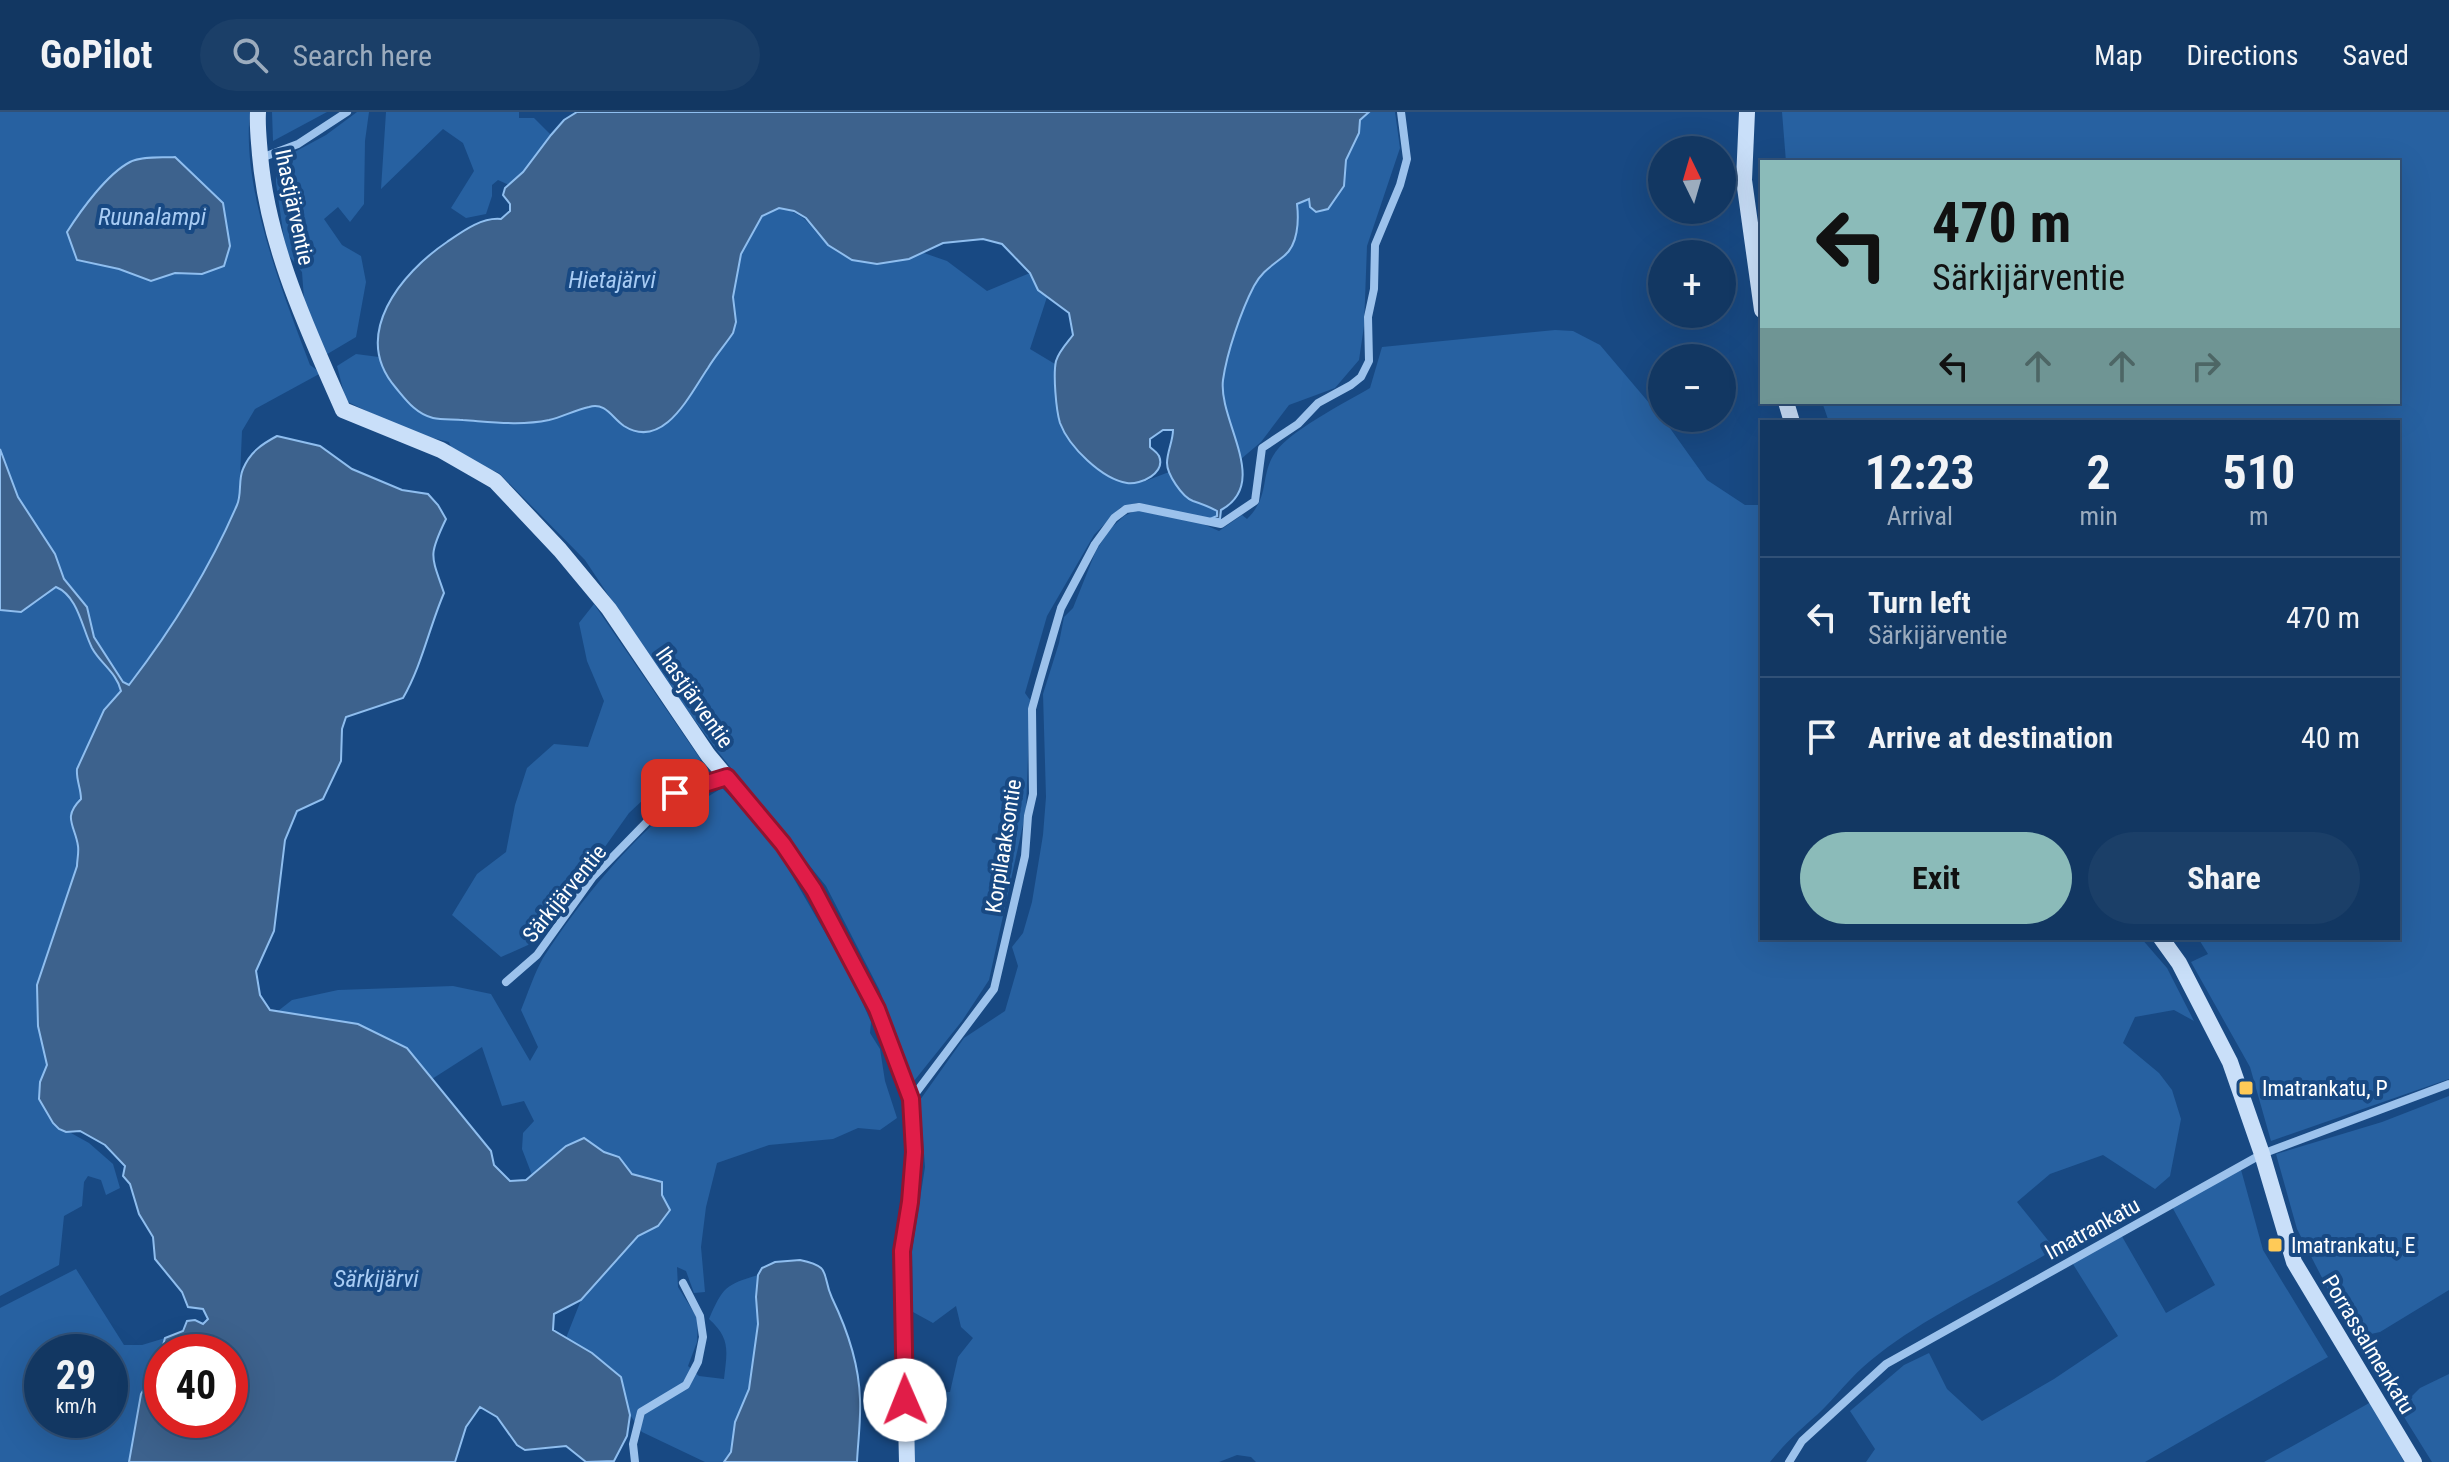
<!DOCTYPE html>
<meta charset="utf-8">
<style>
body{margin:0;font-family:"Roboto Condensed",sans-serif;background:#1b3f68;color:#f1f3f6;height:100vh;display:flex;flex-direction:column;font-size:30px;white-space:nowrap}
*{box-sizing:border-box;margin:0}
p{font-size:26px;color:#9cacbe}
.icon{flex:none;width:44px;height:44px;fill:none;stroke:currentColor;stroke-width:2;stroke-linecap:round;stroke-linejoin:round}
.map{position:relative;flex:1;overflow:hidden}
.sheet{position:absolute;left:1760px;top:308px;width:640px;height:520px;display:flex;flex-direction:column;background:#123762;border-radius:0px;box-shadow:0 8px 32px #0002,0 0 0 2px #315177}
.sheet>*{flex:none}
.hud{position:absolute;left:1760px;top:48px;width:640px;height:244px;border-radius:0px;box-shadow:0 8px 32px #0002,0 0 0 2px #315177;background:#8bbbb9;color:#111;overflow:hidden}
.needle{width:52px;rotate:355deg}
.tools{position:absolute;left:1648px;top:24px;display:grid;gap:16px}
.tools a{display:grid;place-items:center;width:88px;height:88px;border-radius:50%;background:#123762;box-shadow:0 8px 32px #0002,0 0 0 2px #315177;font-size:40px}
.speed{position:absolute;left:24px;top:1222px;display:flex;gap:16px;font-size:40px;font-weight:700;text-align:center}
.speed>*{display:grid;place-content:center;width:104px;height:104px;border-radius:50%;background:#123762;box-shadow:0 8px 32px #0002,0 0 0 2px #315177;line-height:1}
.speed small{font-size:20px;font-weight:400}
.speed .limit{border:12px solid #d22;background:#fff;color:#111}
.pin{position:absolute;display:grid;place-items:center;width:68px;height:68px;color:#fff;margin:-34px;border-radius:16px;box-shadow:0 4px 12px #0006}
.me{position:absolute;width:88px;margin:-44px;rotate:359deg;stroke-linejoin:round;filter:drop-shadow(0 0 6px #0008)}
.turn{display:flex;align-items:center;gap:28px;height:168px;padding:0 40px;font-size:36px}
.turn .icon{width:104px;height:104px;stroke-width:2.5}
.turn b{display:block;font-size:56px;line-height:68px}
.lanes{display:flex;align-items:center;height:76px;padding:0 40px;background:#0003;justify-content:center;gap:40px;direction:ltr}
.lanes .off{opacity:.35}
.eta{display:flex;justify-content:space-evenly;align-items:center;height:136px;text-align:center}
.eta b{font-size:48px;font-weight:700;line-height:56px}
.cta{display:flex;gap:16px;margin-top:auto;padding:16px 40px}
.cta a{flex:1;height:92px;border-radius:48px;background:#8bbbb9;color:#111;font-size:32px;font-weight:700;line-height:92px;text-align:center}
.cta a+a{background:#1b3f68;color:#f1f3f6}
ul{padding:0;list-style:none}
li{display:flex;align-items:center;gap:24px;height:120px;padding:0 40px;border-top:2px solid #315177}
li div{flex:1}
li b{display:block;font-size:30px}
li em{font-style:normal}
header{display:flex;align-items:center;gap:48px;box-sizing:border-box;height:112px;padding:0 40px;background:#123762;border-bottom:2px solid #315177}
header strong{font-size:38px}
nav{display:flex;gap:44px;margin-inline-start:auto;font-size:28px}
.search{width:560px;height:72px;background:#1b3f68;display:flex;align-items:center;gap:20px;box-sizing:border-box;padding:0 28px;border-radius:44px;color:#9cacbe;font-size:30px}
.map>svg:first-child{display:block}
</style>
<header>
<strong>GoPilot</strong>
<div class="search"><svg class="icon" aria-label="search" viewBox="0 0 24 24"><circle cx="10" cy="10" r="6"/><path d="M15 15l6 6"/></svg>Search here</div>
<nav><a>Map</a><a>Directions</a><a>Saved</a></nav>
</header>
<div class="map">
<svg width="2449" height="1350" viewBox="0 0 2449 1350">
<rect width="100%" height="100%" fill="#184983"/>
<!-- green -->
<path fill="#2761a1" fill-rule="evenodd" d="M0,0H250C241,77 283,181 310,253L321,261L255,297L242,319L239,389L209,453L166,521L129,573L123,570L94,525L87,495L64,467L55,442L18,385L0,337ZM175,45L195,66L202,162L174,161L151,169L119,157L77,148L85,92L100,78L111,64Z
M272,0H327L273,29Z
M357,0H369L365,29L364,92L350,110L338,95L324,107L342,133L361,144L366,170L356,225L324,244L304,187L302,160L286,140L276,71V50L326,23Z
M386,0H519V6H534L551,23L523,60L509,73L498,68L492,73V84L486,102L466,106L451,96L474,59L463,31L443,17L381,77Z
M1369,0H1395L1400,36L1367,134L1364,214L1359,248L1335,276L1289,293L1261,330L1241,347C1233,324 1224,300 1223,275C1222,244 1246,185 1264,159C1269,152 1277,150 1284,144C1297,133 1298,109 1297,92L1310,86L1328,97L1344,74L1346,48L1359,21L1360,7Z
M1782,0H2449V967L2271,1029L2250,955L2191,850L2208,842L2198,826H2398V310H1829L1822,290H2398V50H1786Z
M779,96C808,102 808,114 827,132C852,156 892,156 921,140L947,149L987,179L1030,161L1038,178L1047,185L1030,237L1055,252L1060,311L1143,370L1169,360C1175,368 1182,383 1191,388C1200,392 1208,393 1217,400V404L1210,407L1137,391L1121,395L1094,423L1047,504L1025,581L1030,588L1026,699L989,868L962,909L914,969L879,877L826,774L719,641L664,567L585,448L499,361L453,341L449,330L412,321L346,289L337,254L356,242L379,245C388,272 407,293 433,306L596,293L605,296L622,312L708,254L733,221L736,210L733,185L741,142L761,104Z
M1555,218L1573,219L1600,233L1667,312L1707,368L1745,393H1762V826H2141L2167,856L2194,909L2174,898L2135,905L2123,931L2159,961L2172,978L2181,1007L2170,1064L2155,1077L2103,1043L2050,1062L2017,1090L2055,1137C1994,1174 1926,1203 1870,1249C1851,1264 1836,1285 1818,1302C1800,1318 1785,1331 1770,1350H1256L1251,1345L1237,1343L1219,1350H915L913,1315L915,1282L950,1280L958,1245L973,1226L961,1215L956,1194L933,1211L913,1200L912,1139L925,1055L920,988L964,926L1005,899L1018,854L1012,835L1023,821L1032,790L1043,723L1046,685L1043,582L1059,531L1064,505L1073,496L1095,441L1108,419L1124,404L1137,398L1185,404L1219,419L1242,403L1247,407C1270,384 1260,367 1273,344C1286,320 1345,291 1370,276L1382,235Z
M57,475C79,485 82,518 94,538C102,552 118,563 121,580L104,598L77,657C77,665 79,669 81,677C83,688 75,699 70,709L78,736L77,754L37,873L38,914L47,953L40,970L53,1011L89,1031L113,1052L120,1076L106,1083L101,1068L88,1064L84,1070L82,1094L64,1104L59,1153L0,1184V498C24,502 39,489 57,475Z
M594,492L701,648L677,656L629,701L570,784L528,833L501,845L452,803L477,762L506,740L515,693L527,656L554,632L588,635L604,589L587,549L579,511Z
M722,676L768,722L775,734L852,867L871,910L870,921L880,937L885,969L897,1006L880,1018L858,1016L833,1027L769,1033L717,1051L706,1095L701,1135L705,1180L694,1181L686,1159L677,1155L678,1175L698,1207L697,1230L688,1254L699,1264L724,1267C727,1239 731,1227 709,1207C723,1175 725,1173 758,1163L756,1185L758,1212L749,1277L735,1310L731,1340L724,1350H705L642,1320L630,1303L620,1265L592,1241L566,1226L581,1188L638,1124L658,1114L647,1065L632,1062L619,1045L604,1040L584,1026L566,1034L532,1063L522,1037L523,1021L534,1009L524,989L502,994L482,935L432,967L407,936L358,912L278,899L292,888L338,878L453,874L491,882L530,949L538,935L521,898C528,881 534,862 543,846C582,786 631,726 688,683L699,690Z
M2449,984V1178L2380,1220L2353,1226L2297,1117L2276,1042L2382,1010Z
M2240,1054L2263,1138L2328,1245L2145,1350H1866L1875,1337L1850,1299L1904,1253L1929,1241L1947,1277L1982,1309L2054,1267L2118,1224L2071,1149L2120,1121L2166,1201L2215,1173L2171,1093Z
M76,1157L124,1233H142L165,1226L157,1255L141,1282L129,1350H0V1196ZM42,1240H110V1308H42Z
M2449,1262V1350H2432L2399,1297L2420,1276Z
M2371,1290L2404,1350H2264Z"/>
<!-- water -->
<path fill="#3d628d" stroke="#8fbeef" stroke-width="2" fill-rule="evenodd" d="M577,0H1369L1360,8L1359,21L1346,48L1344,74L1328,97L1316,100L1310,95L1309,87L1297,92C1299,109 1298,133 1284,144C1272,154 1262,159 1254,174C1241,199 1227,240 1223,268C1218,309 1271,371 1221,398L1220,407H1210L1217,404V399C1208,394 1202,392 1193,389C1182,385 1167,362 1167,351C1167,340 1173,329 1173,318H1163L1150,327V335C1153,338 1157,340 1159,344C1166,361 1141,373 1127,371C1102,367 1069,335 1060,311C1056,298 1053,262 1056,249C1059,239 1067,231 1073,223L1069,201L1038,178L1030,161L1002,132L983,127L943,131L909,147L877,152L852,148L828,133L806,106L794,99L779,96L762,104L741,142L733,185L736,210L733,221C725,233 715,244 708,256C690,282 664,339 624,314C612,306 606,290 589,295C575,298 562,305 549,308C520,314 492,310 463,308C454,307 442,308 433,306C416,302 406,288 396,276C350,223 401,161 447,130C463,119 482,105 501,107L510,99V92L503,83L505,76L523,60L551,23L564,8Z
M175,45L223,91L230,134L224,154L202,162L175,161L151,169L119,157L77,148L67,120C81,98 107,62 130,50C142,44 161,46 175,45Z
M277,324L320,334L352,357L402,378L428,382L438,393L446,407C428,444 431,443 444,481C429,516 422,553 403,586L346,605L342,617L341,649L323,687L297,699L285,728L274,819L256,859L260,883L270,898L358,912L407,936L491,1039L494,1053L510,1069L526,1068L566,1034L584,1026L604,1040L619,1045L632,1062L662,1070V1083L670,1098L658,1114L638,1124L581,1188L554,1202L553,1218L592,1241L621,1265L630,1303L627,1324L614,1349L586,1350L566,1334L525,1338L517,1333L497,1305L480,1295L466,1315L455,1350H129L141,1282L157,1255L165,1226L183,1219L187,1209L195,1208L203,1212L208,1207L203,1197L188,1195L182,1180L155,1147L153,1125L139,1102L130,1072L123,1064L125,1054L105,1033L80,1019L66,1020L59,1017L53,1011L39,987L40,970L47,953L38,914L37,873L77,754C77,748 79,741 78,734C75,713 62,706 81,687C81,676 76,668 77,657L104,598L121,579C117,561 100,551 92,536C82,516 78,484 56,475L21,500L0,498V337L18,385L55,442L64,467L87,495L94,525L123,570L129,573C172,517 209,458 237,393C242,382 238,368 243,357C250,340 262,332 277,324ZM162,1240H230V1308H162Z
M800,1148C833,1155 821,1162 832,1186C847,1217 859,1252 860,1287C861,1308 858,1329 857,1350H724L731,1340L735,1310L749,1277L758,1212L756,1185L758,1163L762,1156L775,1150Z"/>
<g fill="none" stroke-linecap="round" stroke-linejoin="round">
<!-- street -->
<path stroke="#9cc2ec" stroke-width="8" d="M261,46L298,32L347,0
M506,870L537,843L593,765L675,681L726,665
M912,986L994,877L1025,744L1028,704L1033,682L1032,597L1040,568L1061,496L1095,432L1114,406L1126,397L1139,395L1221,412L1255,389L1262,336L1298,312L1318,291L1351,273L1361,265L1369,249L1368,205L1374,177L1375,133L1400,73L1407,47L1401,0
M635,1350L633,1332L641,1300L686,1273L698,1250L703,1225L700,1204L683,1171
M1789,1350L1802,1329L1886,1252L2262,1042L2449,972"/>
<!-- secondary -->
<path stroke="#c9dff9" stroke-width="16" d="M258,0C257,14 259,29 260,43C268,134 307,216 343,298L441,338L495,369L560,438L609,497L708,643L783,732L814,778L877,897L911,987L914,1040L910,1090L902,1139L907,1350
M1747,0L1744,68L1762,198
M1786,290L1792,310
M2161,826L2179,851L2230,950L2262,1042L2294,1150L2414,1350"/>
</g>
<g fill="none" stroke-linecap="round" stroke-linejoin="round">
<defs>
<path id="route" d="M675,681L727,665L783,732L814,778L877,897L911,987L914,1040L910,1090L902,1139L905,1288"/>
</defs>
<!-- route casing -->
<use href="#route" stroke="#92132f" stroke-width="20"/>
<!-- route -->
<use href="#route" stroke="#e11d48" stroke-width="14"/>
</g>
<!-- markers -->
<g fill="#ffca57" stroke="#184983" stroke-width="3">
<rect x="2238" y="968" width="16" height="16" rx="4"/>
<rect x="2267" y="1125" width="16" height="16" rx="4"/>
</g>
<g text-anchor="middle" stroke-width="8" stroke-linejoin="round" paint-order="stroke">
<!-- street labels -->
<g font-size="22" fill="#fff" stroke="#184983">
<text transform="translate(295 95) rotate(78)" y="8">Ihastjärventie</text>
<text transform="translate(695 585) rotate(55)" y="8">Ihastjärventie</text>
<text transform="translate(1003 734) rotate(-81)" y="8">Korpilaaksontie</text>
<text transform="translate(564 781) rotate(-51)" y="8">Särkijärventie</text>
<text transform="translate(2092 1116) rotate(-29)" y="8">Imatrankatu</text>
<text transform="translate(2369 1232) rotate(59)" y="8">Porrassalmenkatu</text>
</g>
<!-- poi labels -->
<g font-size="22" fill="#fff" stroke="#184983" text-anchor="start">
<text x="2262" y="984">Imatrankatu, P</text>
<text x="2291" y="1141">Imatrankatu, E</text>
</g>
<!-- water labels -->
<g font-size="24" font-style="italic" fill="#a8ccf4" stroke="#184983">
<text x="152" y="113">Ruunalampi</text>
<text x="612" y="176">Hietajärvi</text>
<text x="376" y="1175">Särkijärvi</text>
</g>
</g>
</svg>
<div class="tools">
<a><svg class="needle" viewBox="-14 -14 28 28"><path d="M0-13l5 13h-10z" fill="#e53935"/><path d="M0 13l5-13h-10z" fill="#9cacbe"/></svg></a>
<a>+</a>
<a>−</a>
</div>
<div class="speed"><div>29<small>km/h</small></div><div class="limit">40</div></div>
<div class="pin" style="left:675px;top:681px;background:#d93025"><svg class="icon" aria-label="arrive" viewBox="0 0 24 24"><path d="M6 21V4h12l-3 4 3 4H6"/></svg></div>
<svg class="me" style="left:905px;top:1288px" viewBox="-20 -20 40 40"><circle r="19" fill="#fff"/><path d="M0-13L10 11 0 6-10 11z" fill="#e11d48"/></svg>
<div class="hud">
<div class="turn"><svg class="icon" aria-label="left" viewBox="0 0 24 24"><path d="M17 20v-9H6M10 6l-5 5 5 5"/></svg><div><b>470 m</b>Särkijärventie</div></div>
<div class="lanes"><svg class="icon" aria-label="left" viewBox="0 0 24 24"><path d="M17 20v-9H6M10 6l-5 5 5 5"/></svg><svg class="icon off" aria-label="ahead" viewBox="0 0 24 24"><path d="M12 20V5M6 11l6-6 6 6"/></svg><svg class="icon off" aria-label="ahead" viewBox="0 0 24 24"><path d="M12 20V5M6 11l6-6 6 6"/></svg><svg class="icon off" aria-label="right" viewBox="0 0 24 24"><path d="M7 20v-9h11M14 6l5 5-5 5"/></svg></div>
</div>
<section class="sheet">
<div class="eta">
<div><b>12:23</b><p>Arrival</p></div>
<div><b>2</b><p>min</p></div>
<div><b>510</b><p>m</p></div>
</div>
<ul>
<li><svg class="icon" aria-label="left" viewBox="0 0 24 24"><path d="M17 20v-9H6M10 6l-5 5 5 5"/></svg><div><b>Turn left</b><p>Särkijärventie</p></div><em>470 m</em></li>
<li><svg class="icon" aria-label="arrive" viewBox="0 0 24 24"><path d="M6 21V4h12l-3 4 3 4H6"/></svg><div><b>Arrive at destination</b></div><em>40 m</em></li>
</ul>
<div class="cta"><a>Exit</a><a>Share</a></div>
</section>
</div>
